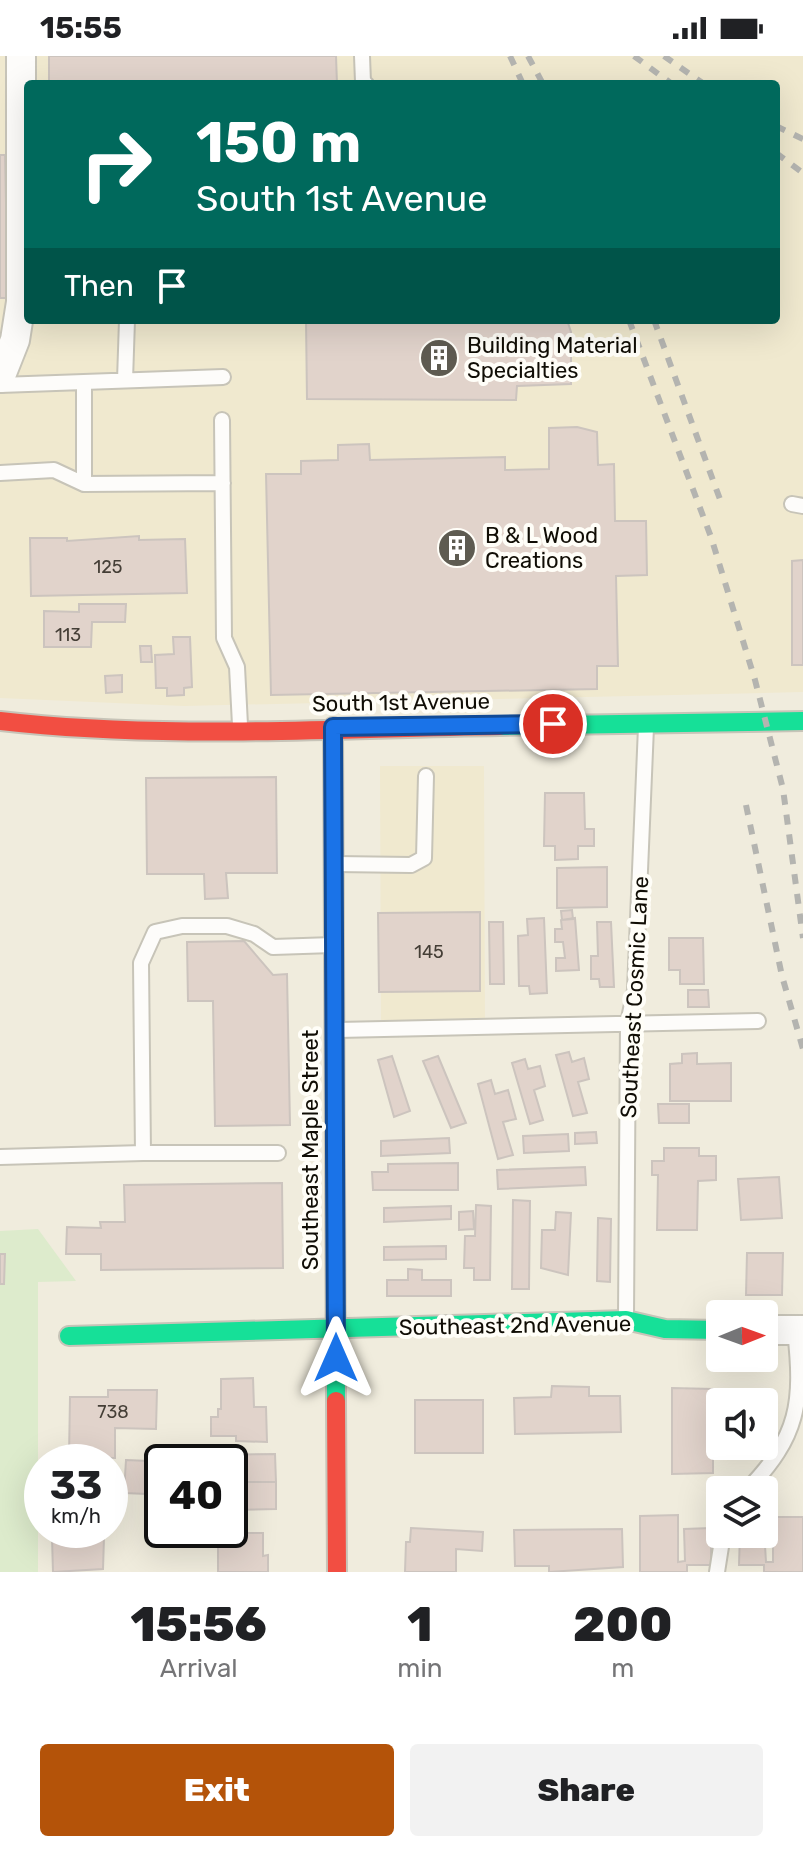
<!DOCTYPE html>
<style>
body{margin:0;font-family:Rubik,sans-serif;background:#f2f2f2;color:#202124;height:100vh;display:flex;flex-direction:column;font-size:30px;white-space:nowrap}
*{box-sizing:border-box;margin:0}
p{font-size:26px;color:#757577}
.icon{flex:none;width:44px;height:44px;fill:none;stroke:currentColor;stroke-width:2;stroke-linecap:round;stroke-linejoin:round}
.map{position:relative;height:1516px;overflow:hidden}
.panel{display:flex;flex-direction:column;background:#fff;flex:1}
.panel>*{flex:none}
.hud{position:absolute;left:24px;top:24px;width:756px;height:244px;border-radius:8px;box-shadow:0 8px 32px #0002;background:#00695c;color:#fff;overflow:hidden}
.needle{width:52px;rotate:89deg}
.fabs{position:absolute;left:706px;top:1244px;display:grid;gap:16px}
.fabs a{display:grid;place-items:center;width:72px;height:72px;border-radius:8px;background:#fff;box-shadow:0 8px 32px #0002;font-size:40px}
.speed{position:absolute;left:24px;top:1388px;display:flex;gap:16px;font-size:40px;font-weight:700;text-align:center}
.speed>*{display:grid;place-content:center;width:104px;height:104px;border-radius:50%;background:#fff;box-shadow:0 8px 32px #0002;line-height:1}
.speed small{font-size:20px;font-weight:400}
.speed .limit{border:4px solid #111;border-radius:12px;background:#fff;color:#111}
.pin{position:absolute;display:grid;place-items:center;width:68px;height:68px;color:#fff;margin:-34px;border:4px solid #fff;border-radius:50%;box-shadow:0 2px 8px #0007}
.me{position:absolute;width:88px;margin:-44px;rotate:0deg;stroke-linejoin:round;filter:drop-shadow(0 0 6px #0008)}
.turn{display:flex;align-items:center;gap:28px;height:168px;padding:0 40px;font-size:36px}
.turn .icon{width:104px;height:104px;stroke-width:2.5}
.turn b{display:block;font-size:56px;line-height:68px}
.then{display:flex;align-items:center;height:76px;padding:0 40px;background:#0003;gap:16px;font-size:30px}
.eta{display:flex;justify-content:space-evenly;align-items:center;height:136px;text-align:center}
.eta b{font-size:48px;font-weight:800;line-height:56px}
.primary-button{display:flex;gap:16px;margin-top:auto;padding:16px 40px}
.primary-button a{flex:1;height:92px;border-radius:8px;background:#b45309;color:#fff;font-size:32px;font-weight:800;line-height:92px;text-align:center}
.primary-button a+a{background:#f2f2f2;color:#202124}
.status{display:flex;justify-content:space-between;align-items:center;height:56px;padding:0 40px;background:#fff;direction:ltr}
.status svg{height:22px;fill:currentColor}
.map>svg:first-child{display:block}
</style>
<div class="status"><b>15:55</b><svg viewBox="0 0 49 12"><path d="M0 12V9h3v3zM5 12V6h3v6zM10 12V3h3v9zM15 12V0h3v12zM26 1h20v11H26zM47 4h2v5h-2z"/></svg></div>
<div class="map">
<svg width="803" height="1516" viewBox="0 0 803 1516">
<rect width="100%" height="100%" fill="#f0ecdd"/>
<!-- built -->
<path fill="#f0e9cf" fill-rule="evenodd" d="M0,0H803V636L184,650L0,642ZM28,28H776V264H28Z
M380,710H484L485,967H381Z"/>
<!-- green -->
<path fill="#ddebcc" d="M38,1173L76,1225L38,1226V1516H0V1175Z"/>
<!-- building -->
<path fill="#e1d3cb" stroke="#ccc4be" stroke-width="2" d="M49,0H336L337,28H49Z
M0,99H5L8,242H0Z
M306,264H567L571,276V328L517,330L516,344L307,343Z
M577,371L597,376L598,409L614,408L615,465H646L647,519L616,520L618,610H597V633L271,639L266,418H301V405L338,404V389L369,388L370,404L505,401V414L549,413V372Z
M139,480V484L185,483L187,537L31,540L30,482H67V485Z
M803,504V609H792V505Z
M79,548H126L125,566H92L91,591H44V555L79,556Z
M173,581H190L192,631L184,632V639L167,640V632H156L155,599L174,598Z
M140,590H151L152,606H141Z
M122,619V636L106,637L105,620Z
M276,721L277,817H226L228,842L205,843L204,818H147L146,722Z
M545,737H584L585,773H594V790H578V803L555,804V790H544Z
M607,811V851L557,852V812Z
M572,854L573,863L562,864L561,855Z
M480,856V935L379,936L378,857Z
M544,862L547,937L530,938L529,930H519L518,880L528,879L527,863Z
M575,862L579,914L556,915V902H565L563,886H555V873H562L561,864Z
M489,866H503L504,928H490Z
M597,866H611L614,931H600L599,923H591V900H598Z
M669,882H703L704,928H680V914H669Z
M244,885L273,919L287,918L290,1069L215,1070L213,945H188L187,886Z
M688,934H708L709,951H688Z
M569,996L572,1006L584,1002L589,1023L578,1026L587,1057L573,1060L556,999Z
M697,997V1008L731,1007V1045H670V1008L682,1007V998Z
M392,1000L410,1055L394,1061L378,1004Z
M438,1000L466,1067L451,1072L423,1005Z
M525,1003L528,1013L540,1010L545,1030L534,1034L543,1064L530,1068L512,1007Z
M491,1024L495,1038L508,1034L516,1063L503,1066L513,1099L498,1103L478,1028Z
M658,1048H689V1067H659Z
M596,1076L597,1087L575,1088V1077Z
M568,1078L569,1095L524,1097L523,1080Z
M449,1082L450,1097L381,1100V1085Z
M664,1092H699V1100H716V1124L698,1125L697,1174H657L658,1119H652V1105H664Z
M458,1107V1134H373L372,1116H388V1108Z
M585,1111L586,1129L498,1133L497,1114Z
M779,1121L782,1162L741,1164L738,1123Z
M282,1127L283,1212L101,1214V1198H66L67,1171L101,1172L100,1166H125L124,1129Z
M513,1144L530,1145L529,1233H512Z
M476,1149L491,1150L490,1224H474V1212H464L465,1180H475Z
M451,1150V1163L384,1166V1152Z
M473,1155L474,1173L459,1174V1156Z
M556,1156L571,1157L568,1219L541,1212L542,1174H555Z
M598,1162L611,1163L610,1226L597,1225Z
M446,1190V1203L384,1204V1191Z
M747,1197H783L782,1239H746Z
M0,1198H5L4,1228H0Z
M408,1213L422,1214V1224H451V1240H387V1224H408Z
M253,1322L254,1351H266L267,1386L236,1385V1380H211V1361H218V1353H221V1323Z
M552,1330L589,1331V1340H620L621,1376L515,1378L514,1342L551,1341Z
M672,1332L713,1333V1355H720V1390H745V1395H713V1417L672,1418Z
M108,1334H157L156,1373L115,1372V1402L69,1401L70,1341H108Z
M415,1344H483V1397H415Z
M275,1398L276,1426H230V1406H213V1399Z
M126,1404L149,1405L147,1438L124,1437Z
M230,1426H276V1453L230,1454Z
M678,1459V1506L685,1505L684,1473L711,1472V1509H687V1516H640V1460Z
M773,1461H803V1516H764V1509H739L740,1478H764V1473L766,1506H773Z
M411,1472L483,1476L482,1495L456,1493V1516H405L406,1486H410Z
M622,1473L623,1511L549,1516V1510H515L514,1474Z
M218,1477H263V1500L268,1499V1516H218Z
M52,1481H104L103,1513L53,1516Z"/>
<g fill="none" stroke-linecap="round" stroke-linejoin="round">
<defs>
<path id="lane" d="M362,0L363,26L366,28
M125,324L127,264
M0,329L223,321
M222,364L224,582L237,611L240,669
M0,417L54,414L84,428L223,427
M84,428V326
M792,448L803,450
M336,808L411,809L424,802L426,720
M338,974L758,965
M278,1097H143L141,907L155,876L182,870H227L254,878L273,891L333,889
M0,1101L143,1097
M626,1261L628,967L635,934L646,671
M747,1434C799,1380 803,1347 795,1274
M717,1516L723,1478"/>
<path id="street" d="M0,322L15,284L21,246V0
M764,1274H803"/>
<path id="fast" d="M500,670L803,665
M333,671L336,1345
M69,1280L626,1264L665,1273L720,1274"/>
<path id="jam" d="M0,665C165,684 334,672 500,670
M336,1345L337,1516"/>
</defs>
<!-- lane casing -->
<use href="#lane" stroke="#c7c4b8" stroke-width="18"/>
<!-- street casing -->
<use href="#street" stroke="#c7c4b8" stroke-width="32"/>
<!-- fast casing -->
<use href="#fast" stroke="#c7c4b8" stroke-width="22"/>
<!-- jam casing -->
<use href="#jam" stroke="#c7c4b8" stroke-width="22"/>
<!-- lane -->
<use href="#lane" stroke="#fdfcfa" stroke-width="14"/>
<!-- street -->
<use href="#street" stroke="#fdfcfa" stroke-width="28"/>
<!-- fast -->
<use href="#fast" stroke="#16e098" stroke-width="18"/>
<!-- jam -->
<use href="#jam" stroke="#f24e42" stroke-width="18"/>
<!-- rail -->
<path stroke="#b4b4b0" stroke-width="6" stroke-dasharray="10 10" stroke-linecap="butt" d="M510,0L523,28
M528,0L543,28
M634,0L672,28
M664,0L704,28
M776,70L803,83
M776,97L803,117
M629,264L711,481L755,624L783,733L803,882
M654,264L721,446
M746,749L782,920L803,993"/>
</g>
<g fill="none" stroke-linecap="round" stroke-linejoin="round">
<defs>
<path id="route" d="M336,1302L333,671L553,668"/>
</defs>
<!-- route casing -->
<use href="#route" stroke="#114b97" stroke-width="20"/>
<!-- route -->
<use href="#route" stroke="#1a73e8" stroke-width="14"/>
</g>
<!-- icons -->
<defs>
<symbol id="building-disc" viewBox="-11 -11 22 22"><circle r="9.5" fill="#5e5b51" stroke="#fffef8"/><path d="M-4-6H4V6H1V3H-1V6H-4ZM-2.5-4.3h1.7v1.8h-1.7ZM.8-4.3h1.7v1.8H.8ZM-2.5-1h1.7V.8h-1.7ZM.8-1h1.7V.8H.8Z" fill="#fff"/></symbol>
</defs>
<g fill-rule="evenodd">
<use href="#building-disc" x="417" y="280" width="44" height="44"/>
<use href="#building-disc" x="435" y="470" width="44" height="44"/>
</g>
<g text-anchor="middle" stroke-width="8" stroke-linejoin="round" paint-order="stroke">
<!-- number labels -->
<g font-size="18" fill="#443e36">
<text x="108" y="517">125</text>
<text x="68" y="585">113</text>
<text x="429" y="902">145</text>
<text x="113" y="1362">738</text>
</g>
<!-- poi labels -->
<g font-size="22" fill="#100d05" stroke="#fffef8" text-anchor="start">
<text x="467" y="297">Building Material<tspan x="467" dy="25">Specialties</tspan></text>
<text x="485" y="487">B &amp; L Wood<tspan x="485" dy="25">Creations</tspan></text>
</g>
<!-- street labels -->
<g font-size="22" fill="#100d05" stroke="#fffef8">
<text transform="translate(401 646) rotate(-1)" y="8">South 1st Avenue</text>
<text transform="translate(634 941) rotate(-87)" y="8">Southeast Cosmic Lane</text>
<text transform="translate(310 1094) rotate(-90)" y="8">Southeast Maple Street</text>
<text transform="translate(515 1269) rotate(-1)" y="8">Southeast 2nd Avenue</text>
</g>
</g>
</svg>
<div class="fabs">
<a><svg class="needle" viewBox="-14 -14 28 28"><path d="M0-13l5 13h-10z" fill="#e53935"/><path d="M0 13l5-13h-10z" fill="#757577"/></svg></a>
<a><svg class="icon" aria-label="sound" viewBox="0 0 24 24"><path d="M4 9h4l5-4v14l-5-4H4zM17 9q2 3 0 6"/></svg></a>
<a><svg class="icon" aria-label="layers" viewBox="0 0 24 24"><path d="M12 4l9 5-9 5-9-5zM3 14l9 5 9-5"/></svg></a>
</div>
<div class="speed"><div>33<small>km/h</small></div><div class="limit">40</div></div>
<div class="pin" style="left:553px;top:668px;background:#d93025"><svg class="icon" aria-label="arrive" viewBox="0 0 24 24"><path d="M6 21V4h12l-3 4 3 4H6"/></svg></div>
<svg class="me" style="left:336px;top:1302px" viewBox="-20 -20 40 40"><path d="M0-17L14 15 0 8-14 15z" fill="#1a73e8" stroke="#fff" stroke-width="4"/></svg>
<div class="hud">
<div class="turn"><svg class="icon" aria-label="right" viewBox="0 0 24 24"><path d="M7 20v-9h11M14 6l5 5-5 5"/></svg><div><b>150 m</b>South 1st Avenue</div></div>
<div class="then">Then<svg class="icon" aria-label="arrive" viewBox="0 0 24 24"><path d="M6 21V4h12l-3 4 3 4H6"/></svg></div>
</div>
</div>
<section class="panel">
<div class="eta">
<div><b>15:56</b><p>Arrival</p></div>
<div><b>1</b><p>min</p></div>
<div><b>200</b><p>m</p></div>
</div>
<div class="primary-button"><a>Exit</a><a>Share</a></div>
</section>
